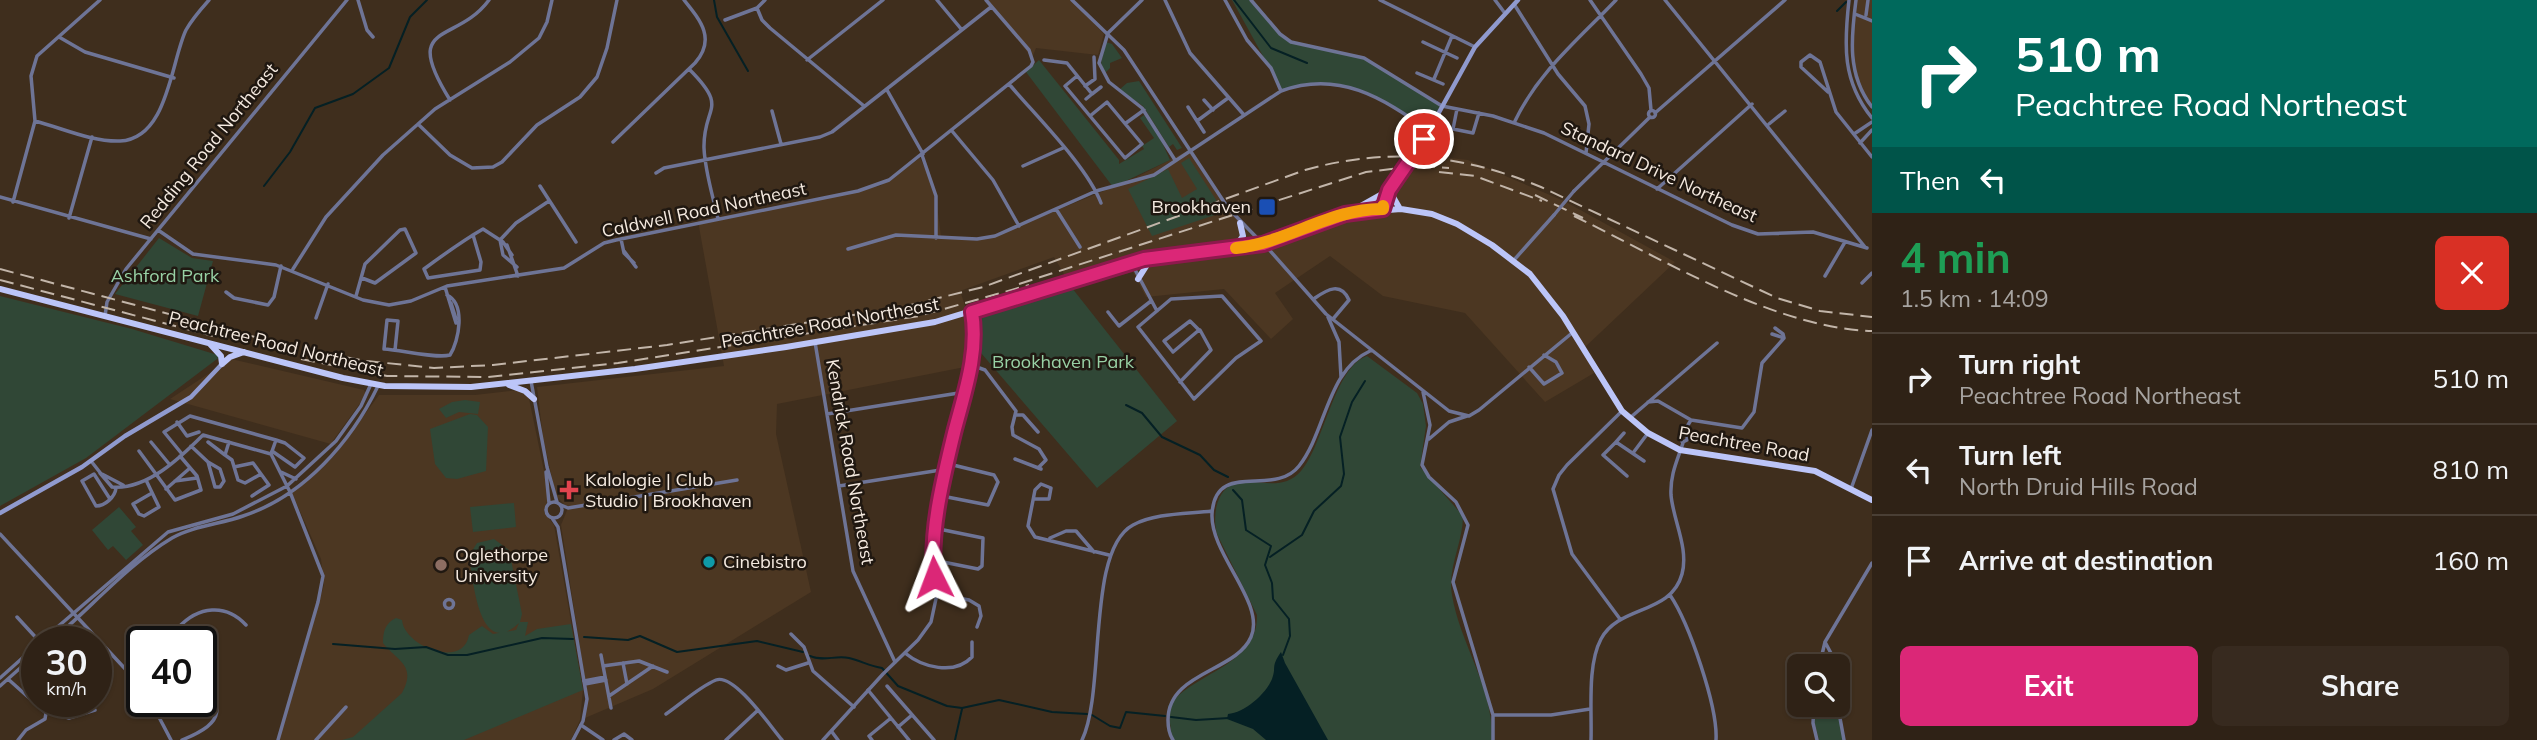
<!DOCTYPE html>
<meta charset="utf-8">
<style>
body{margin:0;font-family:Mulish,sans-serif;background:#372a1f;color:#f1f3f6;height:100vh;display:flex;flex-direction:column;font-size:26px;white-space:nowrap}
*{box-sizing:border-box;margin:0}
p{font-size:23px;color:#a7a4a1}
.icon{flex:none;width:38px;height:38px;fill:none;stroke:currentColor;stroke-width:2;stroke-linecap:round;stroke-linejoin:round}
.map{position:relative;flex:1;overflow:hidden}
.drawer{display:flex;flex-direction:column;background:#2f2216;width:665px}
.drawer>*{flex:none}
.banner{background:#00695c;color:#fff;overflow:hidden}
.fabs{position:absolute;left:1787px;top:654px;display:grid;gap:14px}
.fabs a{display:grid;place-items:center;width:63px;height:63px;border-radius:10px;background:#2f2216;box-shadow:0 2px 5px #0004,0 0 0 2px #4a3f35;font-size:35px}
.speed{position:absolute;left:21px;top:626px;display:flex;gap:14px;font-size:35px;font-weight:700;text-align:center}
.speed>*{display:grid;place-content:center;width:91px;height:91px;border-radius:50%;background:#2f2216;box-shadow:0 2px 5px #0004,0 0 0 2px #4a3f35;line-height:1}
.speed small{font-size:18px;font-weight:400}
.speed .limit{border:4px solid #111;border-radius:10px;background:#fff;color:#111}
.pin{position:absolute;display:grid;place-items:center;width:60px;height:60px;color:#fff;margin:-30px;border:4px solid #fff;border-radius:50%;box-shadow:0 2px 7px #0007}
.me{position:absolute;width:77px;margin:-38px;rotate:357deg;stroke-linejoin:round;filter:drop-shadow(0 0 5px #0008)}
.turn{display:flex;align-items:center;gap:24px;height:147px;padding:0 28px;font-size:32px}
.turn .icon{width:91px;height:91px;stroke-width:2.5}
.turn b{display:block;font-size:49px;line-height:60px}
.then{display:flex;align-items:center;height:66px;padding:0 28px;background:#0003;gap:14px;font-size:26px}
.round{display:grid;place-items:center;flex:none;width:74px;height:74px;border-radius:10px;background:#372a1f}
.head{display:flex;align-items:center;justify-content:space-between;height:119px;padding:0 28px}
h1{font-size:42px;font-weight:700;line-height:52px;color:#1e9e55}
.primary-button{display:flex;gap:14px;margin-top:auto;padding:14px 28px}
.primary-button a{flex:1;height:80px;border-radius:10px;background:#db2777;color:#fff;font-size:28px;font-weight:700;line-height:80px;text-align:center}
.primary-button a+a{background:#372a1f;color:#f1f3f6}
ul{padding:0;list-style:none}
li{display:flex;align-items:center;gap:21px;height:91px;padding:0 28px;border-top:2px solid #4a3f35}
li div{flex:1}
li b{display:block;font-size:26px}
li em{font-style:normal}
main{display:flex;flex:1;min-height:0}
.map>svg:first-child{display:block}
</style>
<main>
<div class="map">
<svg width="1872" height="740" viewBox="0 0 1872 740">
<rect width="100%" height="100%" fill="#3f2e1d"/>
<!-- built -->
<path fill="#4c3722" d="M986,0H1072L1104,34L1098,55L1036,48L1032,58Z
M1856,0H1872V108L1854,77L1851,33Z
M1191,149L1228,208L1260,240L1310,229L1386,191L1414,154L1468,160L1564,201L1675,262L1583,349L1594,373L1545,402L1465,313L1383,296L1330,256L1275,293L1293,319L1271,339L1224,289L1146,297L1133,272L1072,288L1054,257L960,291L971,323L970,347L975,346L970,366L777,404L776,434L811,592L653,689L585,718L586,686L561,525L568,508L556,496L543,437L537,387L724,366L698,221L880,186L920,158L935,188L941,237L986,239L1131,180Z
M231,359L364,390L366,395L332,442L338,446L170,399Z
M527,389L549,495L544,512L554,525L583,690L580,720L571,740H279L324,585L321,559L292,493L334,456L379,395H475Z"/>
<!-- green -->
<path fill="#304736" d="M1232,0H1253L1287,40L1363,58L1440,105L1429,131C1385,101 1337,66 1283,92Z
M1106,42L1112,44L1122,58L1110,63V68L1105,73L1101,63Z
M1039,60L1119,160V164L1144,149L1142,146L1154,138L1140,118L1144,115L1160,138L1170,160L1113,187L1026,72Z
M1139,81L1177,140L1182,148L1177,150L1173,144L1169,147L1143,106L1119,90L1127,83Z
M1189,158L1224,212L1152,236L1128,189L1168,169L1182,198L1197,189L1181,163Z
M159,238L192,258L213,261L198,316L115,294Z
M1072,288L1177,421L1097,488L975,346L980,317Z
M0,296L132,329L221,356L86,458L0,506Z
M1367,356L1417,393L1423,404L1426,426L1420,467L1463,516C1463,543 1447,568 1452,595C1460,644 1494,689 1492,740H1172L1168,706C1197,671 1258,665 1257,615L1217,534C1212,516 1216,485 1241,482C1262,480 1283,491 1301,471C1324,445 1334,367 1367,356Z
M465,400L480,402L478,414L459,412L446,418L439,409L452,402Z
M470,414L477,415L488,427L486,471L457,479L446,478L435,464L430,429Z
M514,503L516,527L473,532L470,507Z
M119,507L136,527L131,531L143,545L126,560L113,546L108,550L92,530Z
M494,539L509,550L522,614L520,622H528L525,636L537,629L571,624L583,690L464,740H342L353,737L402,693C417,665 397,661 383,643C383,632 385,623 396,618L402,620C404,646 463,670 469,635L482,626L493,634L516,630L519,623C479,661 473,579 469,556L477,543Z
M1816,705H1837L1843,740H1819L1814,720Z"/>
<!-- water -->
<path fill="#052024" d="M1281,652L1285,663L1328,740H1266L1253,729L1227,719L1228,714C1244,713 1266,694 1272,679C1277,666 1270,668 1281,652Z"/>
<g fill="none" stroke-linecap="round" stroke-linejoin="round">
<!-- stream -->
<path stroke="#052024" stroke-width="2" d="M714,0L717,17L748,71
M1234,0L1271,48L1307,63
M1837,11L1846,2
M264,186L290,152L315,108L353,94L389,68L410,17L427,0
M1126,405L1142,413L1162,437L1200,455L1214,470L1228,477
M1233,490L1242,500L1246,530L1271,546L1265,565L1272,583L1273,599L1289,619L1290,636L1283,655
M1270,557L1302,535L1314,511L1341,486L1344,474L1340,437L1352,402L1365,381
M584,637L628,640L640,636L677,652L757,641L803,652
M333,644L395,649L426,647L448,655H467L542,638L573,639
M810,656C824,662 835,655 849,658C861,661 870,666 882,668L898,686L947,706L962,708L999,700L1052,712L1087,714
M1092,715L1110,726L1120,728L1126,712L1165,716
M1171,717L1196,720L1229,718
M955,740L962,709"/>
<!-- minor -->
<path stroke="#6e7496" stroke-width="3.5" d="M358,0L367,30L373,37
M937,0L962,30
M1142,0L1108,33L1099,63L1109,82L1142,108L1175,160
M1165,0L1190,53L1244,115
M1225,0L1247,40L1271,68L1281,91
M1251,0L1280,34L1291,42L1364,58L1442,106L1493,116L1544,133L1732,225L1758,234L1813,232L1867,248
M1380,0L1475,47
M1495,0L1504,12
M1590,0L1641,74L1649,88L1651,110
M1665,0L1865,247
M1849,0C1844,45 1842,81 1872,118
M1856,0C1851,38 1847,75 1872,107
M1514,4L1558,74L1585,106L1589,124L1586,153
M757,8L762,20L770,28L864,106
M1855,14L1872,21
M1866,15L1868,0
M725,20L757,8L765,0
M59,37L85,52L174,78
M1423,42L1457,58
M807,60L883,0
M1044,60L1067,63L1092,94L1086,99
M689,69C730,110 703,105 704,148C705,172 713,196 718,219
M1417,73L1443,84
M1077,76L1065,86L1090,116L1107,102L1142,144L1125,158L1090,116
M1434,79L1452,36
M1009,84C1036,116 1087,166 1101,203
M1085,86L1095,79L1094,57
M887,90L923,154
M1828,92L1801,67V62L1810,55L1820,62L1836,112L1872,157
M1092,94L1101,87
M450,100C400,20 456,45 489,0
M1204,100L1213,110
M1188,107L1204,132
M1457,109L1453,129L1473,133L1479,113
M1648.5 114a3.5 3.5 0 1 1 7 0a3.5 3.5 0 1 1-7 0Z
M772,111L781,144
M1655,113L1785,0
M35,121C62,128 92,142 120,141C168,139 171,61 186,30C192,19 201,9 209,0
M1197,121L1228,98
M1515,121C1539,71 1579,39 1616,0
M1126,123L1144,110
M418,124L450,155L472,168L493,167L502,162L537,125L580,97L597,77L607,48L617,0
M1769,124L1785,111
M952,131L993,180L1019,226
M1854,134L1872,122
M613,142L695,63C716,39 701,21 684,0
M1860,143L1872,130
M922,155L936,196V238
M1023,166L1063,148
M656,173L664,168L820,137L832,132L991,7
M540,186L576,242
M1657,189L1752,104
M1574,191L1650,117
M0,197L151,239
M13,202L35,121L31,76L37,56L100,0
M1056,209L1080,247
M69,218L92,137
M158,230L193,254L276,265L363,300L389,305L411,301L447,286L564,268L604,243L616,240L858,191L889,180L1031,66L1033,62L1029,50L986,0
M473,235L481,262L480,270L428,278L424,269C443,255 462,241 483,229L503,242L512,255
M621,239L624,253L634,263
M507,245L518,276
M1265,245L1326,314L1449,411L1469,416L1479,410L1572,333
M848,249L896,235L977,239L995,236L1096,191L1154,175L1281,91C1338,70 1382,97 1429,131
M624,251L636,267
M1514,260L1554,215
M1132,264L1157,311
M517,267L503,255L500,240L516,223L549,201
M293,269L326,217L383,155L435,109L510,62L539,38L547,22L552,0
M1825,276L1845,242
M1862,283L1872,273
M445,287L456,323
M226,292L234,298L268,305L274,297L281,266
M356,296L365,264L400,230L405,229L416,253L375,283L362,278
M1222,296L1261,341L1236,358L1194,399L1138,327L1171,299Z
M1315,298C1328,289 1341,282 1349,300L1333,319
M451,303L456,319
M1108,312L1119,326L1151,301
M105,316L107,302L126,269L347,0
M1328,317L1339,342L1341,377
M316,318L328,284
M1190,321L1199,330L1173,352L1164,341Z
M1775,328L1783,334L1784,338
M1772,334L1784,338
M815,342L853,571L895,662
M395,350L398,321L387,320L384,349C401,350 437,359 450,355C459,341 466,304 447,295
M971,365L985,370L1016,411L1012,427L1013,435L1039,449L1046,460L1038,468
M1529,367L1544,384L1562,373L1556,362L1544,355
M1180,382L1211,350L1200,330
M1423,392L1430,425L1422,465L1429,477L1456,502L1468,525L1453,582L1493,715V740
M1648,402L1658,401L1691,420L1742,428L1754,412L1762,363L1784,338
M827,414L965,392
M1016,415H1023L1038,432
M1631,417L1717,343
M177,422L187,436L199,432
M1624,433L1616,442L1644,461
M1429,439L1449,422L1467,416
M151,442L170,465
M208,442L225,455L229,442
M1616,442L1603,455L1627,476
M1683,442L1687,440L1688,427
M191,446L208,462L215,487H220L224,481L220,469L208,462
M139,451L175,500L201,490L197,476L180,456
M1633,453L1648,433
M182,454L164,432L190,416L276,440
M271,454L276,440L285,443L304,458L295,467L272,451
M225,455L232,460L238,480L245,483L261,474
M1015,459L1041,469
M91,461L102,475
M234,467L253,463L269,485L252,496
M281,472L296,479
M100,473L112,487C147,490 180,458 203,435L271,454L290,492L323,576L318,602L278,740
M102,474L123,485
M146,480L159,507L144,516L139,514L133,504L152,493
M175,481L197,478
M839,486L947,469
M166,489L190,468
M1851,489L1872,430
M942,496L988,505L998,482L994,475L949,464
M110,499L94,474L82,481L96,506C105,506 115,497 116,488
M1035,499H1049L1051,488L1041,484L1035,490L1028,526L1035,537L1109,555
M561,505L568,508L737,480
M1050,538L1066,531H1076L1094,552
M933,560L978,569L982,566L983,538L934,528
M937,594L969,600L979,606L981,616L977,627
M1670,595C1689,623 1718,707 1716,740
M444.5 604a4.5 4.5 0 1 1 9 0a4.5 4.5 0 1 1-9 0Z
M17,617L40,642L168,532L233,514L287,486L336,441L361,406L371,384
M1620,619L1572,554L1553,489L1559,475L1567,465L1622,411
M178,628L170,632L179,637
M791,634L804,647L813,671L854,707
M50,642C90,609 127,565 172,538C193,526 221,524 243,516C304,496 351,442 378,386
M183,642L178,628C198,606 226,603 246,625
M1825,642L1841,672L1838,707L1844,740
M905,653C922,667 954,676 972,657V642
M601,655L611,708
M623,663L627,684
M603,666L639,661L667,672
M778,666L786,670L808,663
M1819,667L1825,642L1872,563
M0,678L37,645
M8,679L46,713L45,719L26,730L18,740
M584,681L605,677
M585,684L606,680
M0,686L37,653
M887,686L934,740
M868,690L909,740
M609,696L653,666
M1814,705L1813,723L1817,740
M47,711L69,718L95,710
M666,714C682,703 699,687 716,680C734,673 770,726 782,740
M1493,715H1551L1590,709
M581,725L603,740
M898,727L912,715
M832,732L838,740
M182,740C228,721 222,709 201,669
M316,740L346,707
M614,740L624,734L632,740
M726,740L757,711
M872,740L869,736L891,718
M1082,740C1106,691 1086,550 1133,525C1155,513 1187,514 1212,511
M1173,740C1169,734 1168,728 1168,720C1168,672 1236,672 1251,637C1266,603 1210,554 1212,514C1215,459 1274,498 1299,466C1326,432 1327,370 1370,351
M1591,740C1592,711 1587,665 1601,639C1619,605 1671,615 1682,574C1689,548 1673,520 1671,495C1670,475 1677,461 1683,443L1680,438L1691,420"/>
<!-- tertiary -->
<path stroke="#6e7496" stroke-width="3.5" d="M1072,0L1124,50L1228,208L1262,243
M531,381L547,467L557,502
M546,472L549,503
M546 510a8 8 0 1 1 16 0a8 8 0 1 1-16 0Z
M552,518L558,527L587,699L583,721L573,740
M0,534L142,687
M151,702L171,740
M823,740L883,674L918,640L931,622L937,594L932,541L971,365L974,334L972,312"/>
<!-- secondary -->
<path stroke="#909ace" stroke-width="4.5" d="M1383,209L1389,190L1426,136L1475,47L1518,0
M0,513L82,467L125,436L191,397L222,364"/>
<!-- trunk -->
<path stroke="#bcc5f8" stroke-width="6" d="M1357,208L1389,190L1400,209
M1235,248L1243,236L1240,223
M1138,279L1152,257
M0,289L343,378L385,386L471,387L635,369L786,347L935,322L1144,259L1263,244L1350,213L1401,209L1432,214L1457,224L1492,245L1530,274L1563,316L1622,411L1648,433L1680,450L1815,471L1872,500
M210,344L221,356L222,364
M222,364L230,357L244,352
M509,385L525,391L534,399"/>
<!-- rail -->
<path stroke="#c2b5a9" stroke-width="2" stroke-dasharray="14 7" stroke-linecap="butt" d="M1439,172L1475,176L1542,201
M1535,195L1583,218
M1574,216C1663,259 1774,328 1872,331
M0,269L304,350L367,361L434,368L493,365L667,345L903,307L983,287L1305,170C1387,147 1462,154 1541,187L1777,298L1820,311L1872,317
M0,280L213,336
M1019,284L1366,172L1417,166L1449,168
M301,359L387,376L488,377L618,363L919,316L1029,285"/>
<!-- minor-bridge -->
<path stroke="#6e7496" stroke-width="3.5" d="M1554,215L1574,191"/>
</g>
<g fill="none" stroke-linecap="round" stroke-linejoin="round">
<defs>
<path id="route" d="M934,577C930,529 943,479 954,433C964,394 979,353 972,312L1144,259L1263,244L1345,214L1383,209L1389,190L1424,139"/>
</defs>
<!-- route casing -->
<use href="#route" stroke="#8e194d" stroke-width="18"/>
<!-- route -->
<use href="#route" stroke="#db2777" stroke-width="12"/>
<!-- slow -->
<path stroke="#f59e0b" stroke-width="12" d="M1236,248C1287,243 1331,208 1383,209V206"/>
</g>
<!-- markers -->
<rect fill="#1a4fb4" stroke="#201811" stroke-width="2.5" x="1258" y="198" width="18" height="18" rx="3.5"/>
<path fill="#e0444e" stroke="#201811" stroke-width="2.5" d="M565.5 479.5h7v7h7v7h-7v7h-7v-7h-7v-7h7z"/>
<circle fill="#0f9aa8" stroke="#201811" stroke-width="2.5" cx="709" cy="562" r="7"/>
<circle fill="#8d6e63" stroke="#201811" stroke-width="2.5" cx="441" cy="565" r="7"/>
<g text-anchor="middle" stroke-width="5" stroke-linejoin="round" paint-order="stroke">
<!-- street labels -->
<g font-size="18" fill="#f5eae0" stroke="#201811">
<text transform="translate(209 146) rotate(-51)" y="6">Redding Road Northeast</text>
<text transform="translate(1659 172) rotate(25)" y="6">Standard Drive Northeast</text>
<text transform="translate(704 210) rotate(-12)" y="6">Caldwell Road Northeast</text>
<text transform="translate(830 323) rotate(-10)" y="6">Peachtree Road Northeast</text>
<text transform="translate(276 344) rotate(14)" y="6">Peachtree Road Northeast</text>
<text transform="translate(1744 444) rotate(10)" y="6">Peachtree Road</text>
<text transform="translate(850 462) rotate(80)" y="6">Kendrick Road Northeast</text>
</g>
<!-- poi labels -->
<g font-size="18" fill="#f5eae0" stroke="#201811" text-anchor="start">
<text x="1251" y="213" text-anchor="end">Brookhaven</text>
<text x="585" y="486">Kalologie | Club<tspan x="585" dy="21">Studio | Brookhaven</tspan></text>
<text x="455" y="561">Oglethorpe<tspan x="455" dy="21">University</tspan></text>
<text x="723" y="568">Cinebistro</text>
</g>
<!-- park labels -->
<g font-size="18" fill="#98d1a5" stroke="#201811">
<text x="165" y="282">Ashford Park</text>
<text x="1063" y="368">Brookhaven Park</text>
</g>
</g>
</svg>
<div class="fabs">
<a><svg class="icon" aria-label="search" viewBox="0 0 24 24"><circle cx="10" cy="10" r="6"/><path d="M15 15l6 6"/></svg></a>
</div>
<div class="speed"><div>30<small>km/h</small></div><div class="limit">40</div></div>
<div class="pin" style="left:1424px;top:139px;background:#d93025"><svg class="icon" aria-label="arrive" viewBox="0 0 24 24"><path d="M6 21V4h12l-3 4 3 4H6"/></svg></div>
<svg class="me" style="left:934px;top:577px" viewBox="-20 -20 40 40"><path d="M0-17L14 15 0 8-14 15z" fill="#db2777" stroke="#fff" stroke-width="4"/></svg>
</div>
<section class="drawer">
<div class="banner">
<div class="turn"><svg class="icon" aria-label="right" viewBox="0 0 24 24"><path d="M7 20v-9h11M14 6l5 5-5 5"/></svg><div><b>510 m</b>Peachtree Road Northeast</div></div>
<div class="then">Then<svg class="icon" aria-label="left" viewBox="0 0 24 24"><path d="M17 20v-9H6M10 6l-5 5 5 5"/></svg></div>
</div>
<div class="head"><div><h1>4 min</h1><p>1.5 km · 14:09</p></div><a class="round" style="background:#d93025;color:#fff"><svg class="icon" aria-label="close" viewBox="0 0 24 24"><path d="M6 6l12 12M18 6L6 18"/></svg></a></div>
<ul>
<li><svg class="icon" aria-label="right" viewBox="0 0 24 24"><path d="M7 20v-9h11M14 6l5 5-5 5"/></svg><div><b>Turn right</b><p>Peachtree Road Northeast</p></div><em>510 m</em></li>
<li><svg class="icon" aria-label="left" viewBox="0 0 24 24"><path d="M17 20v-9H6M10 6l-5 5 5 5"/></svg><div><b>Turn left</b><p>North Druid Hills Road</p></div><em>810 m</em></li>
<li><svg class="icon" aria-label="arrive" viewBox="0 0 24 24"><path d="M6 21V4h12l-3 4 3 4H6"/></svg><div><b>Arrive at destination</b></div><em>160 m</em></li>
</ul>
<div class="primary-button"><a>Exit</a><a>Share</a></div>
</section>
</main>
